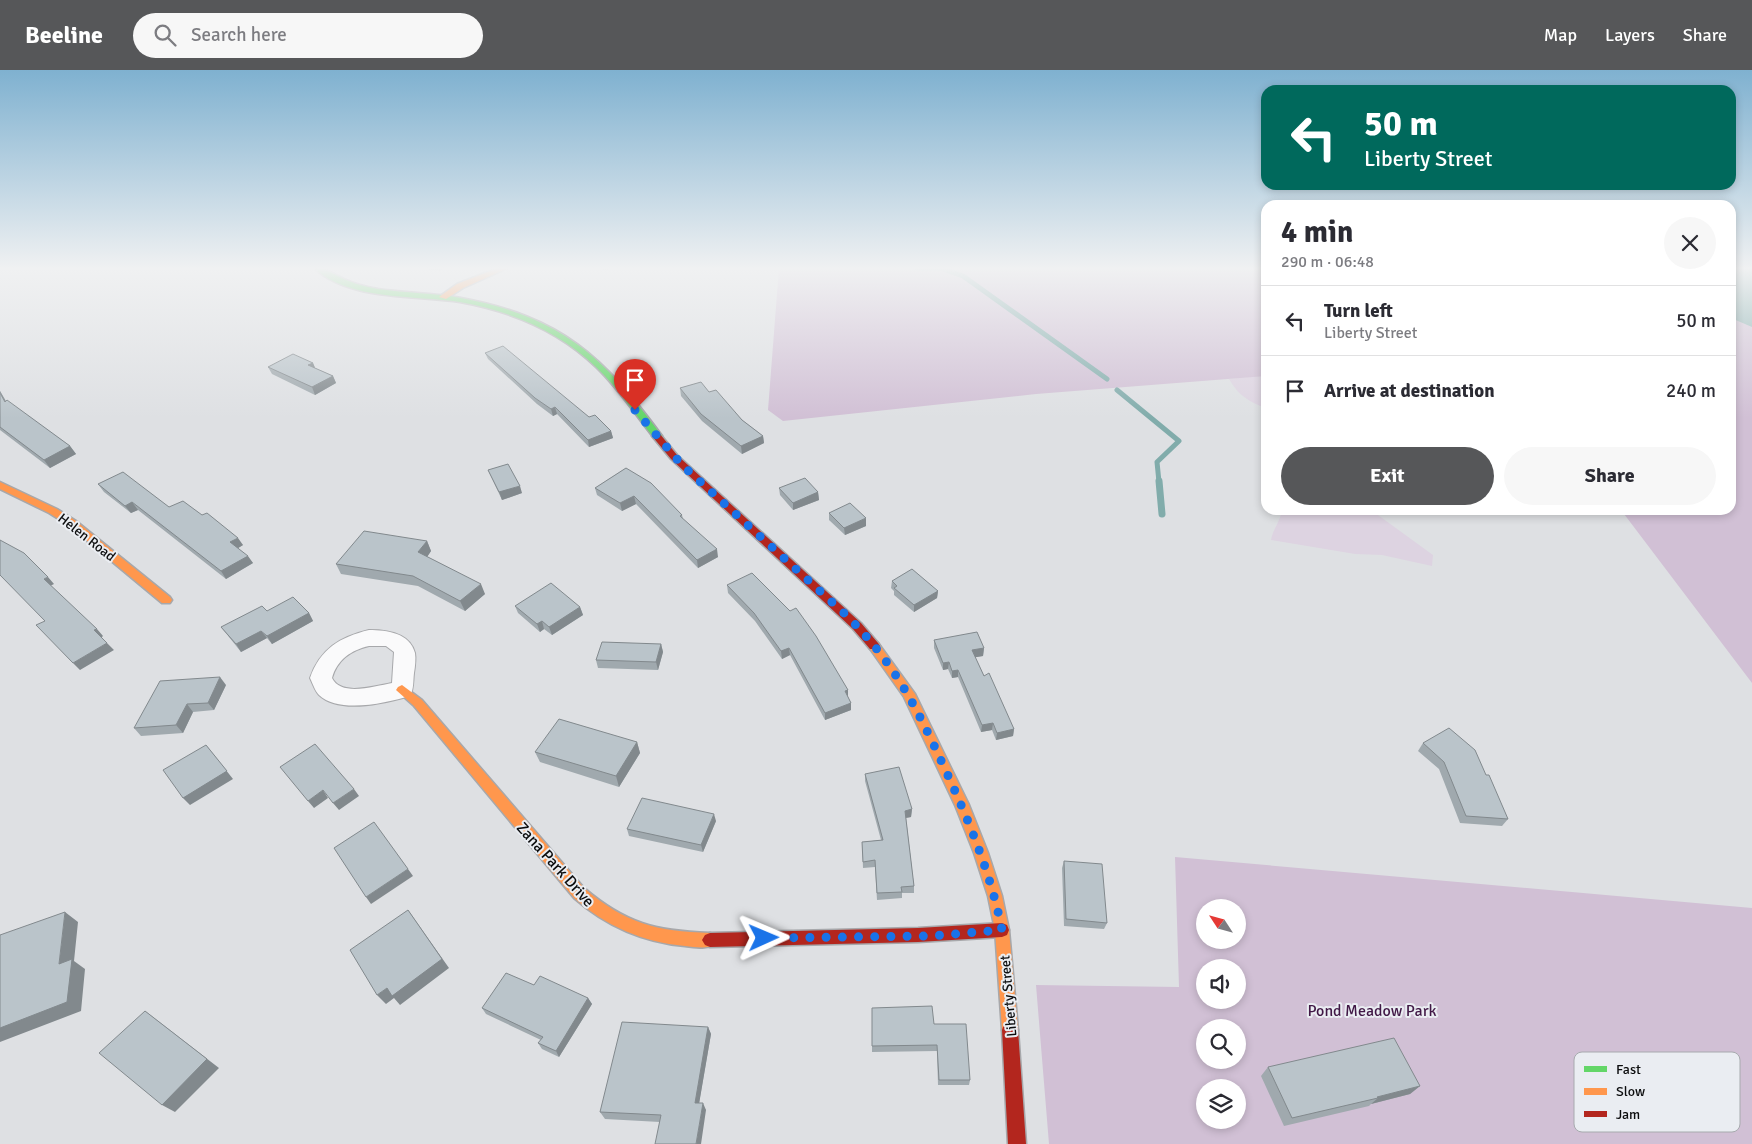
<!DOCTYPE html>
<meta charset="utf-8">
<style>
body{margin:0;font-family:Signika,sans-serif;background:#f7f7f7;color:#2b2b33;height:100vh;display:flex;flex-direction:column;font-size:19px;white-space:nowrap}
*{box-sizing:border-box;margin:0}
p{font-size:16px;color:#7c7c81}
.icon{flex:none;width:28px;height:28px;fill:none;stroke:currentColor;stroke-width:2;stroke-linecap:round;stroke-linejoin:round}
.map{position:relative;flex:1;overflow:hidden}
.details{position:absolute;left:1261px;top:130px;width:475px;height:315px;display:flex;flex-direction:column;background:#fff;border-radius:15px;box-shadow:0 2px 8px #0003}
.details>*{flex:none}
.top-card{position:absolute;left:1261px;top:15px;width:475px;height:105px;border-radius:15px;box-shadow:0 2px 8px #0003;background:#00695c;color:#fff;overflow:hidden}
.needle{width:32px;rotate:306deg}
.fabs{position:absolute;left:1196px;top:829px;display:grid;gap:10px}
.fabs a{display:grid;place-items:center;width:50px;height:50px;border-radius:50%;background:#fff;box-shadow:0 2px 8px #0003;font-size:25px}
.pin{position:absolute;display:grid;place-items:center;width:42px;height:42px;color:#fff;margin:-51px -21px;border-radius:50% 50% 50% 0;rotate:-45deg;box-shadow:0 0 5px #0007}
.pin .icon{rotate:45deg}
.me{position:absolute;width:55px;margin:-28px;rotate:89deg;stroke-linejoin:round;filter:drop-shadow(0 0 4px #0008)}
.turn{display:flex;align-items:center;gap:18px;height:105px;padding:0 20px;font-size:22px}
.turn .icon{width:65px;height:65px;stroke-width:2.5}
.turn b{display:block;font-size:35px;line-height:42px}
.round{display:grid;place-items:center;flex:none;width:52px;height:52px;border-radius:26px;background:#f7f7f7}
.headline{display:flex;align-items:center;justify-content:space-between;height:85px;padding:0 20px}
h1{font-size:30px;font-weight:700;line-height:38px}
.cta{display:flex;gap:10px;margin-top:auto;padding:10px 20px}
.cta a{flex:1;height:58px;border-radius:30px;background:#565759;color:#fff;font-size:20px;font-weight:700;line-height:58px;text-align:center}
.cta a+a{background:#f7f7f7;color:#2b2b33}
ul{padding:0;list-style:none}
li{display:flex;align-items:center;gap:15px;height:70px;padding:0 20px;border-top:1px solid #e1e1e2}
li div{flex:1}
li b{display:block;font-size:19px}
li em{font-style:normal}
header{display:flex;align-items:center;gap:30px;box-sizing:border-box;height:70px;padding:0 25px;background:#565759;color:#fff}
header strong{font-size:24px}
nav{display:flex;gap:28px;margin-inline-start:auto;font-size:18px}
.search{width:350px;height:45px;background:#f7f7f7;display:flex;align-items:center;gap:12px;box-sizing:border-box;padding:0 18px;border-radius:28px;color:#7c7c81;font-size:19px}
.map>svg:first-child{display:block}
</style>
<header>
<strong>Beeline</strong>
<div class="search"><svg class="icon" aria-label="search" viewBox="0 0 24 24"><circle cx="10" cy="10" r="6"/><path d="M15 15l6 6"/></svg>Search here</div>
<nav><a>Map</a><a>Layers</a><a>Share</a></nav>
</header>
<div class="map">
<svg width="1752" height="1074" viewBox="0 0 1752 1074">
<rect width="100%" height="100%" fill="#dee0e3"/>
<!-- green -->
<path fill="#ddd3e1" d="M1266,305V338C1249,332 1238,325 1229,309Z
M1282,440H1371L1433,485L1432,496L1382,485L1355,484L1271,470C1273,459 1280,452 1282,440Z"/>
<!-- forest -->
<path fill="#d1c0d5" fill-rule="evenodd" d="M779,198H1266V306L1036,324L783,351L768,340Z
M1731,198H1752V613L1621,440H1731Z
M1175,787L1752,838V1074H1049L1036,915L1179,917ZM1205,838H1238V870H1205ZM1205,898H1238V930H1205ZM1205,958H1238V990H1205ZM1205,1018H1238V1050H1205Z"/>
<!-- water -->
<path fill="#81acab" d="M1731,198H1752V257L1731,248Z"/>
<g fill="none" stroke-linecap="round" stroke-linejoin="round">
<!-- stream-far1 -->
<path stroke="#81acab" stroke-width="5" d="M917,198H940L963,206L1107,309
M1117,320L1179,371L1157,392L1159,412"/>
<!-- stream -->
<path stroke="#81acab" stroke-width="7" d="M1159,411L1162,444"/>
<defs>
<path id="street" d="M369,560C387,560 410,563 415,583C416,589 415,597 414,603C413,611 414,619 410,626C386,633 339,644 319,625C315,621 313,614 310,608C320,579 340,567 369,560ZM369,576H386L394,582L392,613C375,616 341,627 332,608C337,590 351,580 369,576Z"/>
<path id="fast" d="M314,198C326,197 337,207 349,211C358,215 368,217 378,219C406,223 434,223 461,228C562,247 603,286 662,366L660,368H654C635,344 618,318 596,297C559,261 510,241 460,232C416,225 349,231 314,198Z"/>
<path id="slow" d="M498,198H508L463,218L446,229L439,227L457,214Z
M0,412L57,439L76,451L170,527L172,530L170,533H162L68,455L49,443L0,419Z
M874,572L878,573L915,624L969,735L988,783L1002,826L1009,860L1018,960L1016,966L1010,968L1004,966L1002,960L995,860L988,826L974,783L955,735L904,627L868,576L870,573Z
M402,615L422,630L584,818C626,854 656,861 710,863L715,865L718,870L715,875C706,879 695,877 685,876C642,872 606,856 574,828L414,636L396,620L398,617Z"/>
<path id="jam" d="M657,363L660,364L677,385L861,553L878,573L880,576L878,579H870L853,559L671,389L652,366Z
M1002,853L1007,855L1009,860L1007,865L1002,867L918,872L710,877L705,875L702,870L705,865L710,863L918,858Z
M1010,952L1016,954L1018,960L1026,1074H1008L1002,960L1004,954Z"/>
</defs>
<!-- street casing -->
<use href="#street" stroke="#a7a8ab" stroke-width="2"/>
<!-- fast casing -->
<use href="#fast" stroke="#a7a8ab" stroke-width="3"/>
<!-- slow casing -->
<use href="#slow" stroke="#a7a8ab" stroke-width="3"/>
<!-- jam casing -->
<use href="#jam" stroke="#a7a8ab" stroke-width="3"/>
<!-- street -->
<use href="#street" fill="#fafafb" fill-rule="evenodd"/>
<!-- fast -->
<use href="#fast" fill="#63d668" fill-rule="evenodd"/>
<!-- slow -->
<use href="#slow" fill="#ff974d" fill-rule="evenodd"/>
<!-- jam -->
<use href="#jam" fill="#b3261e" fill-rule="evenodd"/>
</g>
<!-- wall -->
<path fill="#a0a9ae" d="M417,198H443L440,201Z
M599,198H616L613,199L604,200Z
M485,283L611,361L613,368L589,377L557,344L553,346L537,334L488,289Z
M313,293L315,298L333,306L336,313L315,325L272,304L268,297Z
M680,318L709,322L742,350L763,366L764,373L742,384L702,351L681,326Z
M0,321L6,331L70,376L76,384L50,398L0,360Z
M626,398L682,445L683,449L718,487L698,498L636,434L622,441L597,425L595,418Z
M488,400L522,423L502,430Z
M98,414L169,437L243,475L238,478L253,493L226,509L138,440L131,443L104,422Z
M779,418L818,422L819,430L793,440L780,425Z
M829,443L866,456L845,465L829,450Z
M427,471L431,481L427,487L485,524L465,541L418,516L341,504L336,494Z
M892,511L938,521L937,528L914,542L894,525V521L891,518Z
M727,515L848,620V627L851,633V640L825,650L790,585L782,589L755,551L728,523Z
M515,536L580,537L583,545L552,565L544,559L540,562L518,543Z
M267,541L309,543L313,551L272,574L267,568L241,582L221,557Z
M934,570L984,578L983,586L975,587L984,606L1014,659L1013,666L996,670L992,660L981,662L958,607L952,608L948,599L943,600L934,578Z
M661,574L663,582L658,600L598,598L596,590Z
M226,615L214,640L193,642L183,663L141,666L134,658Z
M637,672L640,683L619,717L540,692L535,682Z
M1423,673L1486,705L1508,749L1502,756L1460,753L1439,699L1418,681Z
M865,704L912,739L911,747L906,748L914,816V823H902V828L877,830L875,797L863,798L862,772L881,770L865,711Z
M716,751L703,782L629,766L627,759Z
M1064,791L1107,853L1104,859L1064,856L1062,798Z
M534,915L588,928L592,934L559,987L542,979L538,973L541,970L486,944L482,938Z
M872,938L934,954L970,1010L969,1015H938L937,981L872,982Z
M708,957L711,964L699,1033L706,1040L660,1052L605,1049L600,1042Z
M1268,997L1420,1016L1410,1024L1371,1034L1369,1036L1284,1056L1261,1006Z"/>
<!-- shaded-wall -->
<path fill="#82898d" d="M313,293L316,300L308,295Z
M333,306L336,313L315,325L312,317Z
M0,321L10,339L5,332L0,323Z
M555,337L557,344L553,346L551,339Z
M611,361L613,368L589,377L588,370Z
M763,366L764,373L742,384L741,376Z
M70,376L76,384L50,398L44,390Z
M520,416L522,423L502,430L499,422Z
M818,422L819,430L793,440V433Z
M634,426L636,434L622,441L620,433Z
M132,432L138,440L131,443L125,436Z
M866,448V456L845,465L844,458Z
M238,468L243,475L235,480L230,472Z
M427,471L431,481L423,493L418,482Z
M717,479L718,487L698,498L697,490Z
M248,486L253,493L226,509L221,501Z
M48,507L54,514L50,516L44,509Z
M481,514L485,524L465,541L460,531Z
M938,521L937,528L914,542V535Z
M580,537L583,545L552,565L549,557Z
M309,543L313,551L272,574L267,566Z
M542,551L544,559L540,562L537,554Z
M97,559L103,566L101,568L94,560Z
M261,561L267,568L241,582L236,574Z
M107,573L114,580L80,600L73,593Z
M661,574L663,582L658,600L656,592Z
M789,578L790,585L782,589L781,581Z
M984,578L983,586L971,588L972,580Z
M949,592L948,599L943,600V593Z
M958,600V607L952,608V601Z
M220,607L226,615L214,640L208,633Z
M848,620V627L845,621Z
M851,633V640L825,650V643Z
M187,634L193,642L183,663L176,655Z
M993,653L992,660L981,662L982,655Z
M1014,659L1013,666L996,670L997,663Z
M637,672L640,683L619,717L616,706Z
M206,675L233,709L190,735L183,728Z
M354,719L359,726L339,740L333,733Z
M323,720L328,728L314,738L308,731Z
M912,739L911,747L905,748V741Z
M714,744L716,751L703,782L701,775Z
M408,799L413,806L371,834L366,827Z
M408,840L449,898L400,935L394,928L386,934L377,925L387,918Z
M65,842L78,852L74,891L85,899L81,941L0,972V958L59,894Z
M588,928L592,934L559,987L556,981Z
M145,941L219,998L175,1042L162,1035Z
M708,957L711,964L698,1040L695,1033Z
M1420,1016L1410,1024L1371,1034L1378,1028L1377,1027Z
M703,1033L706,1040L701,1074H696Z"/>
<!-- building -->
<path fill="#bac4ca" stroke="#82898d" d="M503,276L589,347L595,345L611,361L588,370L555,337L551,339L535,328L485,283Z
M293,284L313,293L308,295L333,306L312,317L268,297Z
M701,312L709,322L716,320L742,350L763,366L741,376L701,344L680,318Z
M0,323L5,332L7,330L70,376L44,390L0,357Z
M508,394L520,416L499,422L488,400Z
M626,398L651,413L682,445L680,446L717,479L697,490L634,426L620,433L595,418Z
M123,402L169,437L183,431L202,445L207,443L238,468L230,472L248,486L221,501L132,432L125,436L98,414Z
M805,408L818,422L793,433L779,418Z
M850,433L866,448L844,458L829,443Z
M364,461L427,471L418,482L481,514L460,531L413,506L336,494Z
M0,470L24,483L48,507L44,509L97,559L94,560L107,573L73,593L36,555L45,551L0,505Z
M912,499L938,521L914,535L894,518L897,516L892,511Z
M752,503L790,541L796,538L816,566L848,620L845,621L851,633L825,643L789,578L781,581L754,543L727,515Z
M551,513L580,537L549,557L542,551L537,554L515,536Z
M293,527L309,543L267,566L261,561L236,574L221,557L262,536L267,541Z
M977,562L984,578L972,580L984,606L989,603L1014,659L997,663L993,653L982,655L958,600L952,601L949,592L943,593L934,570Z
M602,572L661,574L656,592L596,590Z
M220,607L208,633L187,634L176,655L134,658L160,611Z
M559,649L637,672L616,706L535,682Z
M1449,658L1475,680L1486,705H1489L1508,749L1466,746L1444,692L1423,673Z
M315,674L354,719L333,733L323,720L308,731L280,697Z
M206,675L227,701L183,728L163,700Z
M899,697L912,739L905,741L914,816L901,817L902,822L877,823L875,790L863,792L862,772L883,770L865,704Z
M642,728L714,744L701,775L627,759Z
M374,752L408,799L366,827L334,778Z
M1064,791L1102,794L1107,853L1066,849Z
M408,840L442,889L392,926L387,918L377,925L350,880Z
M65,842L59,894L72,889L67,932L0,958V865Z
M506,903L534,915L540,906L588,928L556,981L538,973L543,967L482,938Z
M932,936L934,954H966L970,1010H939L937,975L872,976V938Z
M145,941L207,989L162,1035L99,983Z
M622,952L708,957L695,1033H703L696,1074H655L661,1045L600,1042Z
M1394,968L1420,1016L1377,1027L1378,1028L1292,1048L1268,997Z"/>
<!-- sky -->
<linearGradient id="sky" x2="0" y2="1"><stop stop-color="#7fb1d0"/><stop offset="0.57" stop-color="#f0f1f2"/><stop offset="1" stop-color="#f0f1f2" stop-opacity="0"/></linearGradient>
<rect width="1752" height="348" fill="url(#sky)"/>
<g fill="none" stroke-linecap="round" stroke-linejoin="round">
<!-- route -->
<path stroke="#1a73e8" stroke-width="9" stroke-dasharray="0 16.2" d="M635,340L682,395L844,543C894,592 916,636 945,699C969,751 991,804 1002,860L931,866L764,868"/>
</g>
<g text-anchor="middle" stroke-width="4" stroke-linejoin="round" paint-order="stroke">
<!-- street labels -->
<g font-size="14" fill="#0c0d0e" stroke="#eaedf2">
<text transform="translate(87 467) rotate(38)" y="5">Helen Road</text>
<text transform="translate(1008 926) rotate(-95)" y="5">Liberty Street</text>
</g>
<!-- near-street labels -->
<g font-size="16" fill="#0c0d0e" stroke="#eaedf2">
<text transform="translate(556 794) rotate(48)" y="6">Zana Park Drive</text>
</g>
<!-- near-park labels -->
<g font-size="16" fill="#411846" stroke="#eaedf2">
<text x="1372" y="946">Pond Meadow Park</text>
</g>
</g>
<!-- legend -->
<rect x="1574" y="982" width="166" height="80" rx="8" fill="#eaedf2" stroke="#a7aaae" stroke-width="1"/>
<rect x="1584" y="996" width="23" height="6" fill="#63d668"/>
<rect x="1584" y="1018" width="23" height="7" fill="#ff974d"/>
<rect x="1584" y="1041" width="23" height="6" fill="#b3261e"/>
<g font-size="14" fill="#0c0d0e">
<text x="1616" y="1004">Fast</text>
<text x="1616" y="1026">Slow</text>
<text x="1616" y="1049">Jam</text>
</g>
</svg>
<div class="fabs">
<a><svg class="needle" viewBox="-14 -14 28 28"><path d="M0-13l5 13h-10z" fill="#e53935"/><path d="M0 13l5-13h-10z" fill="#7c7c81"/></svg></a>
<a><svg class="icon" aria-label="sound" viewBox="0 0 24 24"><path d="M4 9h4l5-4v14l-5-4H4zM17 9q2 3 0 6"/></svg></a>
<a><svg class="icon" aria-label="search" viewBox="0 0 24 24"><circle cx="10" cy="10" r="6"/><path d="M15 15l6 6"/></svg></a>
<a><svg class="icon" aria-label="layers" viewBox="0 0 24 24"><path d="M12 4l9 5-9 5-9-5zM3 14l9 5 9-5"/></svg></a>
</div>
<div class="pin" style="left:635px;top:340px;background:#d93025"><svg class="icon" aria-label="arrive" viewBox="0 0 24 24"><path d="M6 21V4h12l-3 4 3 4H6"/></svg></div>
<svg class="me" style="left:764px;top:868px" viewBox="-20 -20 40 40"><path d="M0-17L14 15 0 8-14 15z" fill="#1a73e8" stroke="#fff" stroke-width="4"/></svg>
<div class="top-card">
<div class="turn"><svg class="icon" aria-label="left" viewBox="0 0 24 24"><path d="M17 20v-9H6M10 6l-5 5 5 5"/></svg><div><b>50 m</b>Liberty Street</div></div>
</div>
<section class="details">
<div class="headline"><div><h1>4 min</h1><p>290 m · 06:48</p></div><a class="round"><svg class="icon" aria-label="close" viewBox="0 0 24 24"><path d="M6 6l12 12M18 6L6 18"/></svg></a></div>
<ul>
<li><svg class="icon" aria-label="left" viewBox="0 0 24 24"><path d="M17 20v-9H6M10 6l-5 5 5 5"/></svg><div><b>Turn left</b><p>Liberty Street</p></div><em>50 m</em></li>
<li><svg class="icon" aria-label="arrive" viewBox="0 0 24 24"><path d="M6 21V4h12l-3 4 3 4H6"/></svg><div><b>Arrive at destination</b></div><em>240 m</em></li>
</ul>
<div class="cta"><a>Exit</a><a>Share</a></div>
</section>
</div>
